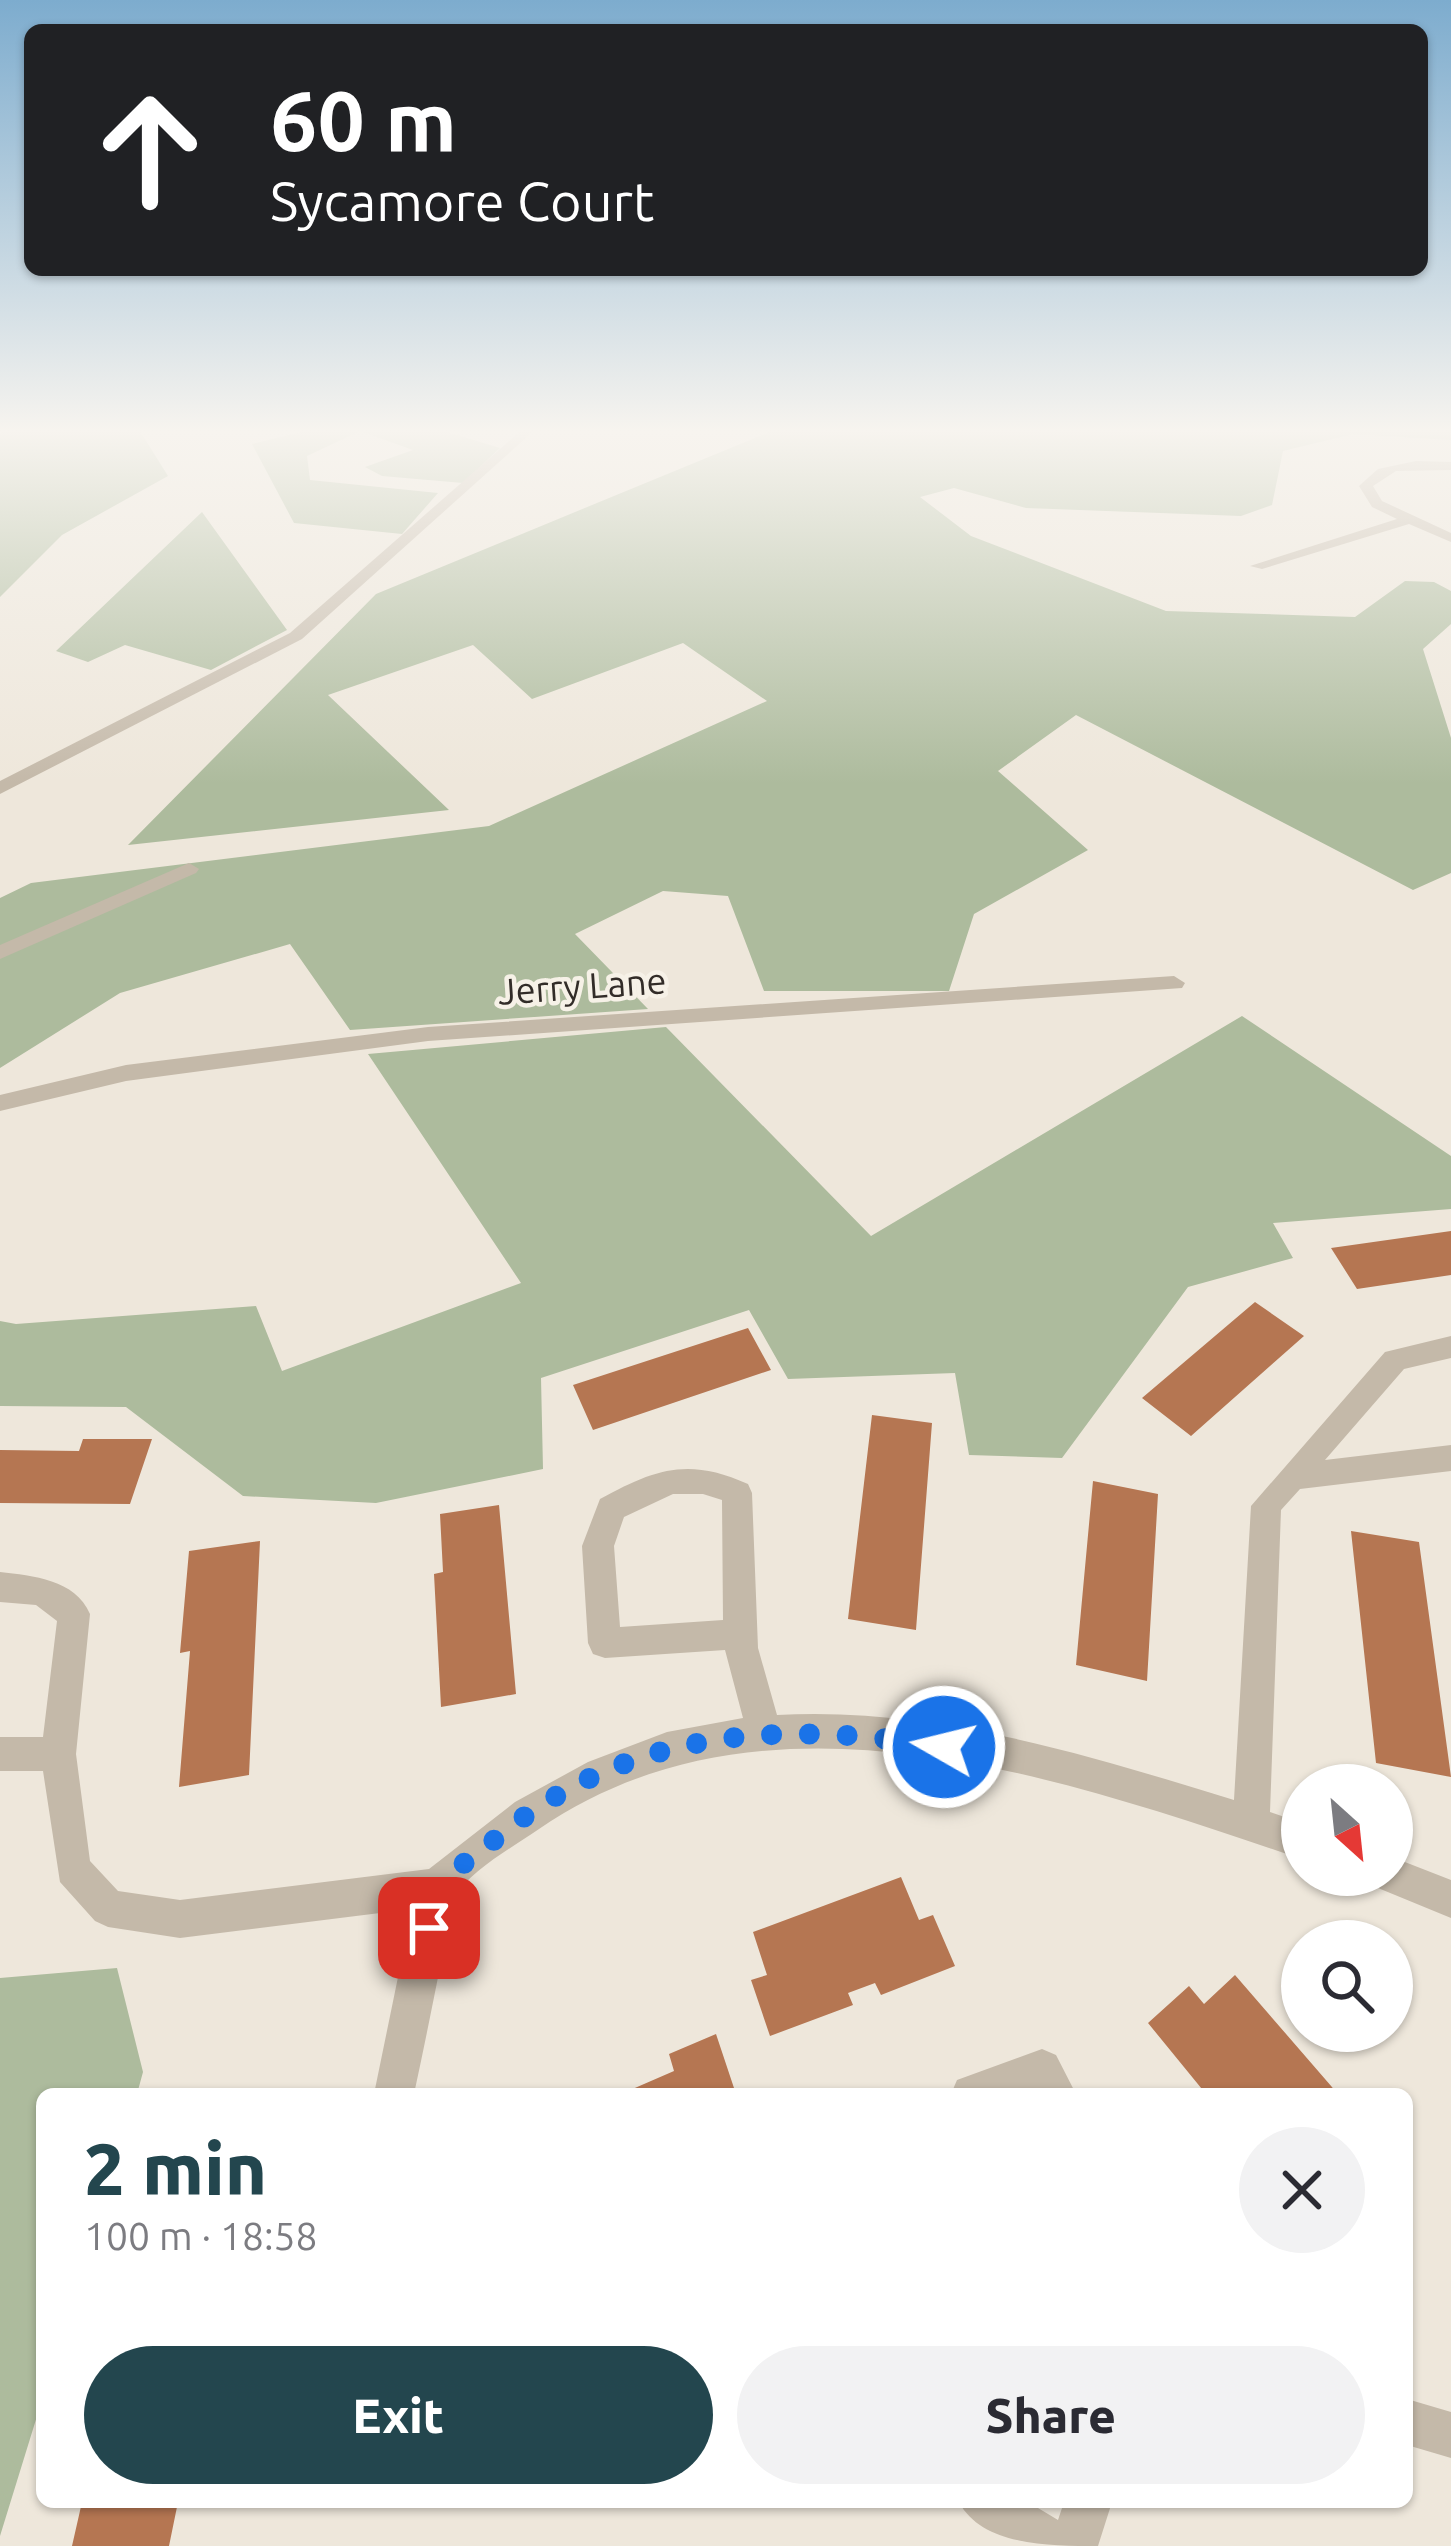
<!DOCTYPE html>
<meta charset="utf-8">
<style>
body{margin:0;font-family:Ubuntu,sans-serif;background:#f2f2f3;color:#2b2b33;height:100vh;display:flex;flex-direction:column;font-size:45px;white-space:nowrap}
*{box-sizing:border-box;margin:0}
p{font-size:39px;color:#7c7c81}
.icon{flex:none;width:66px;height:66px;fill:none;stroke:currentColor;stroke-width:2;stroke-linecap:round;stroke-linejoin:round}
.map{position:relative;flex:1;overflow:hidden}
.panel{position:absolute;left:36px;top:2088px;width:1377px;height:420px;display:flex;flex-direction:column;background:#fff;border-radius:18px;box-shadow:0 3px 9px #0004}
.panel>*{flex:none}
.top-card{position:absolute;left:24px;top:24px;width:1404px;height:252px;border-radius:18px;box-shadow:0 3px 9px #0004;background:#202124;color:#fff;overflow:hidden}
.needle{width:78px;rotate:153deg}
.controls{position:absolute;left:1281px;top:1764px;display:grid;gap:24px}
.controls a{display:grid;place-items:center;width:132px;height:132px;border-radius:50%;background:#fff;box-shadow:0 3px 9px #0004;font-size:60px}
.pin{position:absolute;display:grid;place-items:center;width:102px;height:102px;color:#fff;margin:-51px;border-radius:24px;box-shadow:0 6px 18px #0006}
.me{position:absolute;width:132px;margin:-66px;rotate:278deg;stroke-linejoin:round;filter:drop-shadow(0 0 9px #0008)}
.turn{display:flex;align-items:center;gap:42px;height:252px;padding:0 48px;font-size:54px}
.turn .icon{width:156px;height:156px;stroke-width:2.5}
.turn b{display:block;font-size:84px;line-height:102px}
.round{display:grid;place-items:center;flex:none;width:126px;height:126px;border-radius:63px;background:#f2f2f3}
.summary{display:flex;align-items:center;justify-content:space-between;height:204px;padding:0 48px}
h1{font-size:72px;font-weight:800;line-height:90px;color:#23464e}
.button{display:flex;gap:24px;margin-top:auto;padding:24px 48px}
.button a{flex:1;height:138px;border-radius:72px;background:#23464e;color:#fff;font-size:48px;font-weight:800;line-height:138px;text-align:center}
.button a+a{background:#f2f2f3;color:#2b2b33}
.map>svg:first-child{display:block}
</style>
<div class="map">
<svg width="1451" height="2546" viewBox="0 0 1451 2546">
<rect width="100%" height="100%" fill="#eee7db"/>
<!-- green -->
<path fill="#adbb9d" d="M10,428H138L168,476L62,535L0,597V434Z
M317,428H434L500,448L463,483L382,476L365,467L413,450L360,431L307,456L310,480L438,493L402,534L294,523L252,444Z
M779,428H1451V440L1353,434L1283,451L1272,505L1241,516L1026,508L954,488L920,497L971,536L1166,611L1355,617L1405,581L1434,582L1451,591V624L1423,649L1451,738V873L1413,890L1076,715L998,771L1088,850L974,914L949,991H764L728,896L663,891L575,934L648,1009L350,1030L290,944L120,993L0,1068V898L31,883L489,826L767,701L683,643L532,699L473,645L328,695L449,810L128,845L376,594Z
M202,512L287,630L211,670L125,645L88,662L56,651Z
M1242,1016L1451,1156V1209L1273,1223L1293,1258L1188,1287L1062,1458L969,1455L955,1373L788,1379L749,1310L541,1378L543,1469L376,1503L243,1496L126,1407L0,1406V1321L16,1324L256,1306L282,1371L521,1283L368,1054L666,1027L871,1236Z
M117,1968L143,2072L137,2094H42V2400L0,2536V1978Z"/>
<!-- building -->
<path fill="#b57652" d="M1451,1231V1275L1357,1289L1331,1248Z
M1255,1302L1304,1336L1191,1436L1142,1398Z
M748,1328L771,1370L593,1430L573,1385Z
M872,1415L932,1423L916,1630L848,1619Z
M83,1439H152L130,1504L0,1503V1450L79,1451Z
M1093,1481L1158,1494L1147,1681L1076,1665Z
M499,1505L516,1694L441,1707L434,1574L443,1572L440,1514Z
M1351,1531L1419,1542L1451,1777L1376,1763Z
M260,1541L249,1775L179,1787L190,1651L180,1653L189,1551Z
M901,1877L919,1920L933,1915L955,1966L881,1995L875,1983L848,1993L853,2005L770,2036L751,1980L767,1975L753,1932Z
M1235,1975L1338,2094H1206L1148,2023L1189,1986L1204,2004Z
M716,2034L736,2094H621L674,2071L669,2054Z
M82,2502H178L169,2546H72Z"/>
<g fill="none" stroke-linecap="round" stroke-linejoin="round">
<!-- minor -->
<path fill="#c4b9a9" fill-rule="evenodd" d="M524,428H537L302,639L0,794V781L290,633Z
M1416,461L1451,462V470L1396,471L1373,486L1382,501L1451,533V542L1409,524L1262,569L1250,566L1397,519L1372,507L1359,486L1378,469Z
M189,863L199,869L196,873L0,959V945Z
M1174,976L1185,983L1182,988L428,1041L126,1081L0,1111V1095L126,1065L428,1027Z
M1451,1336V1358L1404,1369L1325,1460L1451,1445V1471L1300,1489L1281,1510L1270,1812L1302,1823V1859C1064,1779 768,1672 539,1829C513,1847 471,1870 454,1897C447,1909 448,1928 445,1942C435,1993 425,2043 414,2094H374L412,1909L180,1938L108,1927L95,1921L60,1882L43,1771H0V1737H43L57,1621L36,1605L0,1602V1572C33,1576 75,1579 90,1614L76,1754L90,1861L118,1891L180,1900L429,1869L515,1802L588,1762L667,1732L743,1718L725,1650L605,1658L593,1654L588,1643L582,1546L600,1499C655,1469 688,1457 748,1484L752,1493L758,1648L777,1715C931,1706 1088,1755 1234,1800L1251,1506L1385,1352ZM673,1494H703L722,1500L723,1620L620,1627L614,1546L624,1517Z
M1392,1857L1451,1880V1918L1378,1888L1372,1875H1392Z
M1042,2049L1056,2055L1076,2094H951L957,2080Z
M1407,2399L1451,2412V2458L1407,2445Z
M959,2502H1028L1058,2520L1064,2502H1112L1098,2546C1050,2546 982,2546 959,2502Z"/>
</g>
<!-- sky -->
<linearGradient id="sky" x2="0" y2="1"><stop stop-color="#7dacce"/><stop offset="0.55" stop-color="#f7f4ef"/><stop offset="1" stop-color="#f7f4ef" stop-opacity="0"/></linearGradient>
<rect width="1451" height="784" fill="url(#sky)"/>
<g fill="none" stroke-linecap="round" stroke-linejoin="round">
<!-- route -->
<path stroke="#1a73e8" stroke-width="21" stroke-dasharray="0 37.8" d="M429,1928C441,1872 455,1872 498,1837C630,1728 783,1720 944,1747"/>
</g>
<g text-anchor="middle" stroke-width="9" stroke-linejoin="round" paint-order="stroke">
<!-- street labels -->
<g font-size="36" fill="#322c28" stroke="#f6f1e7">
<text transform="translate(582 986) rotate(-4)" y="13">Jerry Lane</text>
</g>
</g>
</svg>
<div class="controls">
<a><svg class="needle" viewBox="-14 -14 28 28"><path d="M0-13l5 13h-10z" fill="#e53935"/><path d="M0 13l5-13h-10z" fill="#7c7c81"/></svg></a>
<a><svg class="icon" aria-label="search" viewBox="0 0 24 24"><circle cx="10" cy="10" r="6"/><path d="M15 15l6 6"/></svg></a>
</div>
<div class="pin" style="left:429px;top:1928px;background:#d93025"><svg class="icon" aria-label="arrive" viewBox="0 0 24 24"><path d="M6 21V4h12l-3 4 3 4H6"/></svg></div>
<svg class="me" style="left:944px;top:1747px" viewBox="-20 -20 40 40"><circle r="17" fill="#1a73e8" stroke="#fff" stroke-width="3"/><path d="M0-11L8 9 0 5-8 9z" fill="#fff"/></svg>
<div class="top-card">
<div class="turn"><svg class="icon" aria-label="ahead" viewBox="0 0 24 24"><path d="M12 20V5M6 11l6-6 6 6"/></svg><div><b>60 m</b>Sycamore Court</div></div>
</div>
<section class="panel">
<div class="summary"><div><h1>2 min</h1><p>100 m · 18:58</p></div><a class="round"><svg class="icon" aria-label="close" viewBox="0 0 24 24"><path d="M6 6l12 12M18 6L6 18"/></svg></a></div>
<div class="button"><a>Exit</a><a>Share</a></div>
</section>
</div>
